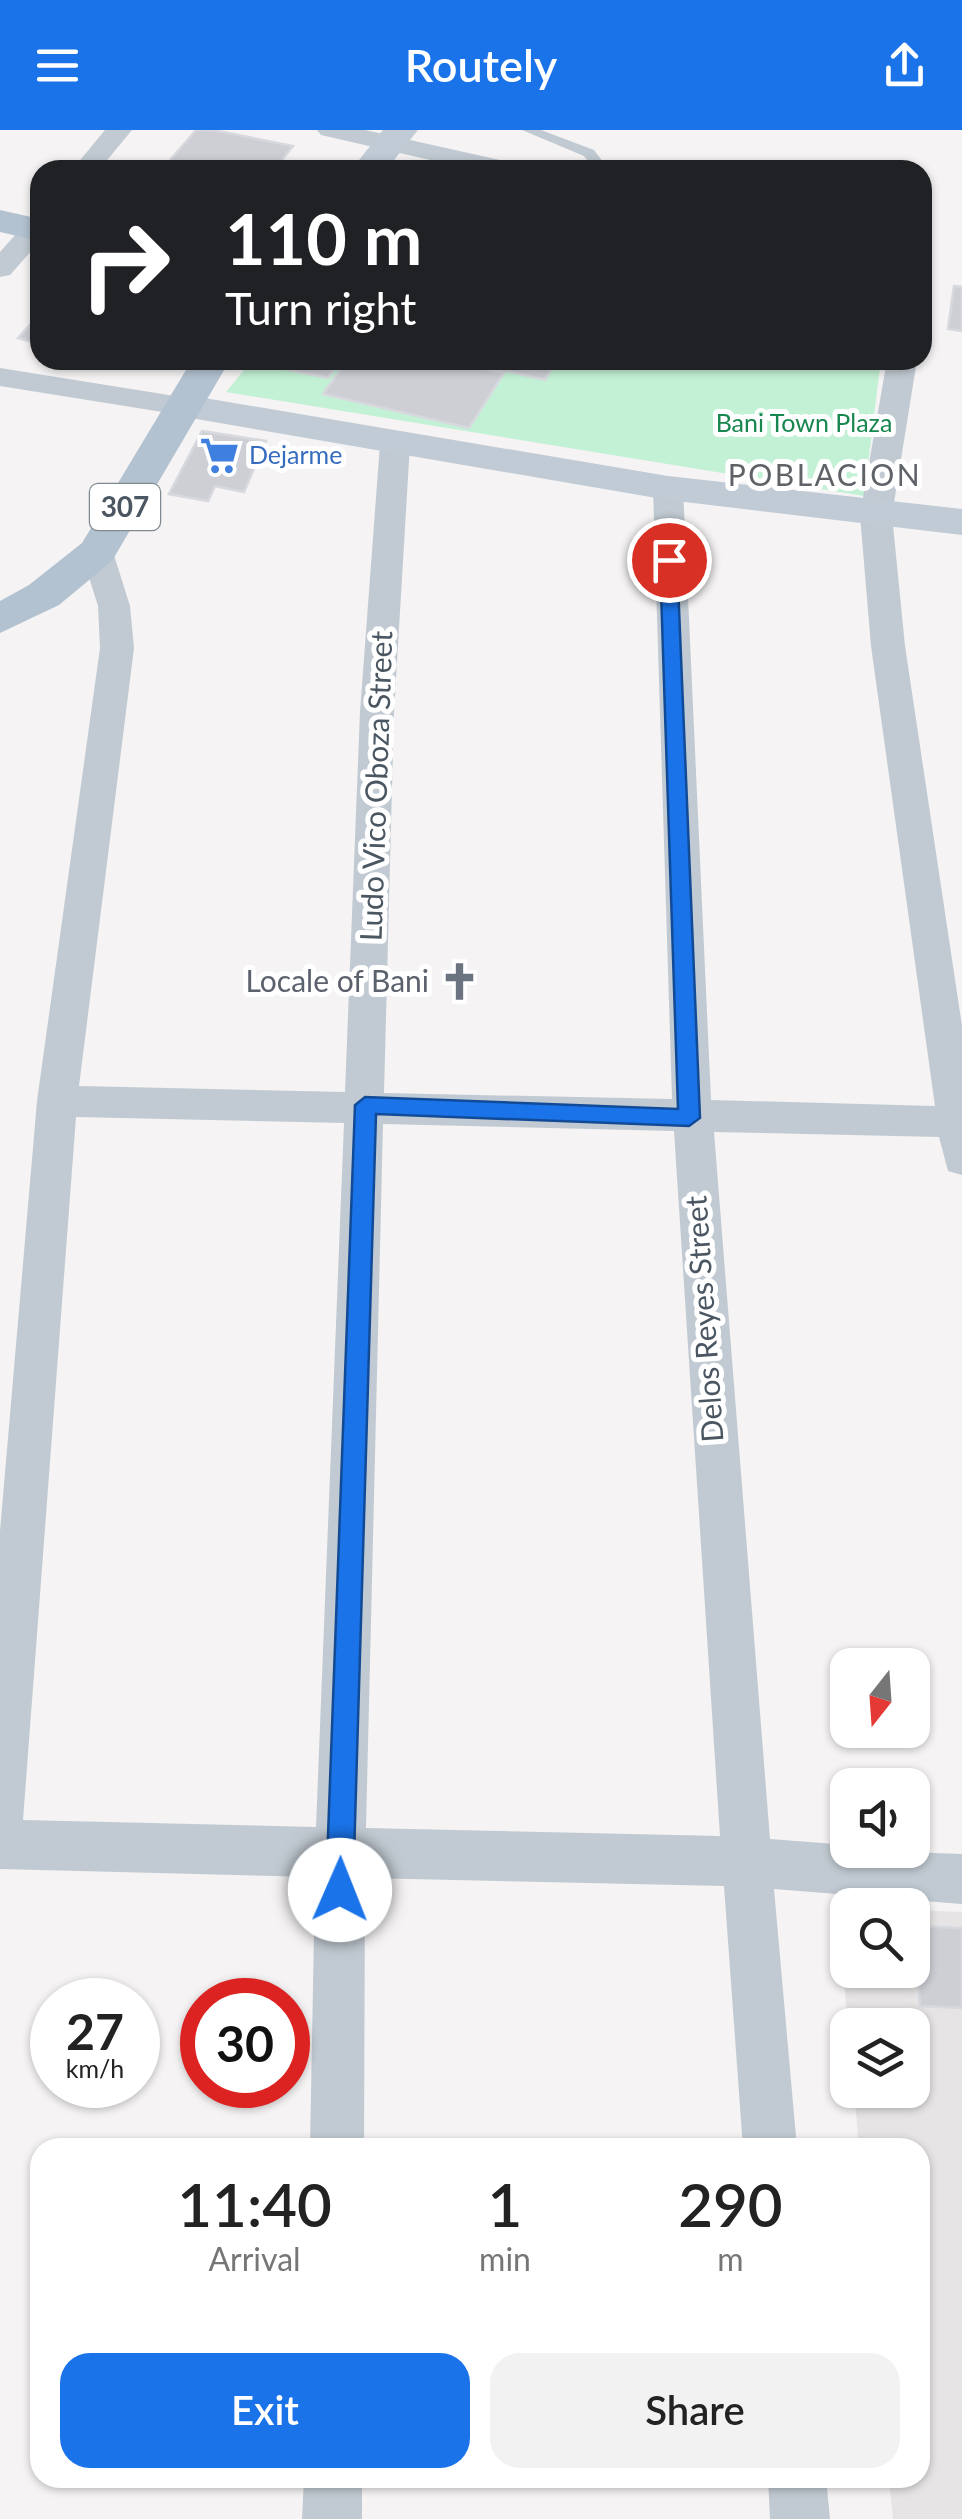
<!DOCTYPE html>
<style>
body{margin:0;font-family:Lato,sans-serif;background:#f2f2f2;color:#222;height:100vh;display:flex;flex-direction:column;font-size:38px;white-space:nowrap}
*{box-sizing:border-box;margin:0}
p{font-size:32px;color:#767676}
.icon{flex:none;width:55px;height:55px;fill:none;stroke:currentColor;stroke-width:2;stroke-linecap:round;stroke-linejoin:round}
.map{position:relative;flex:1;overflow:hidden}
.drawer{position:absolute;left:30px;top:2008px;width:900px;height:350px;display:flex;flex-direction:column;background:#fff;border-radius:30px;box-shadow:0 2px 8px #0004}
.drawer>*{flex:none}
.guide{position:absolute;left:30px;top:30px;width:902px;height:210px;border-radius:30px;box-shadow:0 2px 8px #0004;background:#202124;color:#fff;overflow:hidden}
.needle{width:65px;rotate:197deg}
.fabs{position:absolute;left:830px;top:1518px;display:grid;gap:20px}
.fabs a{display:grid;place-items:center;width:100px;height:100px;border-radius:20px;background:#fff;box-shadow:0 2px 8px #0004;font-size:50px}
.speed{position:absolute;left:30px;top:1848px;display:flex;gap:20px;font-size:50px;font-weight:700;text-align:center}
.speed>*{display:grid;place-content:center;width:130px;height:130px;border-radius:50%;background:#fff;box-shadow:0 2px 8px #0004;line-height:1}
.speed small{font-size:25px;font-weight:400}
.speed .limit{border:15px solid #d22;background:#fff;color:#111}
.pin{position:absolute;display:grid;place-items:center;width:85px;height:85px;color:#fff;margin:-42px;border:5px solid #fff;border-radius:50%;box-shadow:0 2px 10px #0007}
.me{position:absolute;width:110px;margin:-55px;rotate:1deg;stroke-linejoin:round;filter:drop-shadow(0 0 8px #0008)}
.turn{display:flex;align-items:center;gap:35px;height:210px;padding:0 30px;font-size:45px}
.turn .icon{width:130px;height:130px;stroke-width:2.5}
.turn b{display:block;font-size:70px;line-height:85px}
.eta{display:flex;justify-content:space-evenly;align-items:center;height:170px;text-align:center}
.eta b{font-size:60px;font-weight:600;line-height:70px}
.button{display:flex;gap:20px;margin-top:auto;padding:20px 30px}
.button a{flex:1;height:115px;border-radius:30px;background:#1a73e8;color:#fff;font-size:40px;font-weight:600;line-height:115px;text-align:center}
.button a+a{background:#f2f2f2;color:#222}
header{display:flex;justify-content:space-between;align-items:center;height:130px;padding:0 30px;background:#1a73e8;color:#fff;font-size:45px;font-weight:600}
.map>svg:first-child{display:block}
</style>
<header><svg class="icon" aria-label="menu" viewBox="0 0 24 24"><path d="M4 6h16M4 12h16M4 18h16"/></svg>Routely<svg class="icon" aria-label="share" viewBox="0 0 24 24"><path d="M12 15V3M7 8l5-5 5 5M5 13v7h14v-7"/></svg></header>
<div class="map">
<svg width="962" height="2389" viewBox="0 0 962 2389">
<rect width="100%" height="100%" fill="#f5f3f3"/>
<!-- education -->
<path fill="#e6e4e5" d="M837,1776H847L848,1840H912L913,1780L962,1782V2389H893L889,2348H920V2018L859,2017L854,1960H912V1895H848Z"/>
<!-- green -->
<path fill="#c3f1d5" d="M252,230H881L864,366L226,262Z"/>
<!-- building -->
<path fill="#cdcfd5" stroke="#d7d9de" stroke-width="2.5" d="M196,0H213L293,16L274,40L165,36Z
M954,156L962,157V201L948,199Z
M40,184V214L18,208Z
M286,230H341L328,248L280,238Z
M347,230H445L504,243L469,298L323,264Z
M461,230H557L545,250Z
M202,301L266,311L244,362L215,356L208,371L169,364Z
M914,1796L962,1798V1878L920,1876Z"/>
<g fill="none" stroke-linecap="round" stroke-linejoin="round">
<!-- lane -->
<path fill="#c1cad2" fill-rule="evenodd" d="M522,0H541L594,20L609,40H595L584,26Z"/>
<!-- street -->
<path fill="#c1cad2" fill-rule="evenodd" d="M105,0H132L99,40H72Z
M317,0H365L518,34L522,40H474L321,5Z
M40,86V111L10,145L0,147V122L30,88Z
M887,230H917L892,385L905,516L962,896V1045L948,1041L939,1007L714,1002L770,1709L848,1715V1720L962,1724V1774L774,1759L797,2018H743L724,1756L365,1748L364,2018H310L315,1747L0,1739V1401L37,971L100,518L98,476L81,422L86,415H108L113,422L130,476L134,518L79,956L345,962L360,582L380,314L395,305L410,314L394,582L384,963L672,969L653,358L668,348L683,358L711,970L935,976L871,516L860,385ZM76,987L344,993L316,1697L23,1690ZM383,994L674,1001L720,1706L366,1698Z
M0,238L181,267L196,276L181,285L0,256Z
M304,2348H362V2389H302Z
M768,2348H826L830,2389H770Z"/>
<!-- secondary -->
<path fill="#c1cbd6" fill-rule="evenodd" d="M383,0H418L386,40H351Z
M181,264L668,346L962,379V405L668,370L167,284L162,276L167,268Z"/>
<!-- primary -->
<path fill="#b3c2d1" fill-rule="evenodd" d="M0,80L40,89V111L0,102Z
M192,230H230L112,431L59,475L0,503V471L29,455L82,413Z"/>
</g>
<!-- route -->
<path fill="#1a73e8" stroke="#114b97" stroke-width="2.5" d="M669,425L677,430L700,988L689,996L376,984L353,1760L349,1770L340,1773L330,1770L326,1760L355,975L365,967L678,979L660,430Z"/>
<!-- icons -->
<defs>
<symbol id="supermarket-bare" viewBox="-9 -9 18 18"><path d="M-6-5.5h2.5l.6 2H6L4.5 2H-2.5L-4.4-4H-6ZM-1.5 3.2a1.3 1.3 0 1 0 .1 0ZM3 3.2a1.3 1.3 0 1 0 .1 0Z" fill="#3f7fe0" stroke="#fff" stroke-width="2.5" paint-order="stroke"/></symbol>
<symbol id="church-bare" viewBox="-9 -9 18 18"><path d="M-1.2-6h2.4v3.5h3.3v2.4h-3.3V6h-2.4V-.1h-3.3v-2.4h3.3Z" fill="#6b7280" stroke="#fff" stroke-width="2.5" paint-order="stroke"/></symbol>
</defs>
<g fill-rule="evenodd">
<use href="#supermarket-bare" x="192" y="298" width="55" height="55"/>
<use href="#church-bare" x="432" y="824" width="55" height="55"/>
</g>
<g text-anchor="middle" stroke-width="10" stroke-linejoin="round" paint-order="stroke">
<!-- far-park labels -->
<g font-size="25" fill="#17864f" stroke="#fff">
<text x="804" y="302">Bani Town Plaza</text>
</g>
<!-- far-shop labels -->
<g font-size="25" fill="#366cbe" stroke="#fff" text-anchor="start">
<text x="249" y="334">Dejarme</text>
</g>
<!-- shield labels -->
<rect fill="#fff" stroke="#808990" stroke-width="2.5" x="90" y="354" width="70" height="46" rx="8"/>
<g font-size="28" font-weight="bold" fill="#4a5661">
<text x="125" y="387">307</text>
</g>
<!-- far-quarter labels -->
<g font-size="30" letter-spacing="2.5" fill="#5f6368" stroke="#fff">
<text x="825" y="356">POBLACION</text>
</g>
<!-- street labels -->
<g font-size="30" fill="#4a5661" stroke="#fff">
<text transform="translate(377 656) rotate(-88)" y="10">Ludo Vico Oboza Street</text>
<text transform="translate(705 1189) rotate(-94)" y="10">Delos Reyes Street</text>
</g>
<!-- worship labels -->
<g font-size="30" fill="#5b616d" stroke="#fff" text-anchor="end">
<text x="429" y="862">Locale of Bani</text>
</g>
</g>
</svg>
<div class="fabs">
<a><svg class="needle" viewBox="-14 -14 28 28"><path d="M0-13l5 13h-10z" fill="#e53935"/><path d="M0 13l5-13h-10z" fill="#767676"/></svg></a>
<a><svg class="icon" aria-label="sound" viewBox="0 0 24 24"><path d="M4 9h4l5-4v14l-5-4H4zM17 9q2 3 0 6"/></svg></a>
<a><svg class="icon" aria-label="search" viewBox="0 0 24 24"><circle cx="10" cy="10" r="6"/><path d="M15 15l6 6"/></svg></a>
<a><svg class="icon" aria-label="layers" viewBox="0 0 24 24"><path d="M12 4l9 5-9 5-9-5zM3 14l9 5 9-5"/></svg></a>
</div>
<div class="speed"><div>27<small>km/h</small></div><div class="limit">30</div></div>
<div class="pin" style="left:669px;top:430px;background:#d93025"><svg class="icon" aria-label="arrive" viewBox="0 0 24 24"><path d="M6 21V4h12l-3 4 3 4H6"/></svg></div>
<svg class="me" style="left:340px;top:1760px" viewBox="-20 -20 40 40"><circle r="19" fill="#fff"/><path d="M0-13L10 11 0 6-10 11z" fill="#1a73e8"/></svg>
<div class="guide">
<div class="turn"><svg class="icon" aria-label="right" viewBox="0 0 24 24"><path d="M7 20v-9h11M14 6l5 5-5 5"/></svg><div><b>110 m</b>Turn right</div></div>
</div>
<section class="drawer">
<div class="eta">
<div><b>11:40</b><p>Arrival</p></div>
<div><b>1</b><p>min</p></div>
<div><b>290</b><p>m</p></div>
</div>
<div class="button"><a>Exit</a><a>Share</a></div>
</section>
</div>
